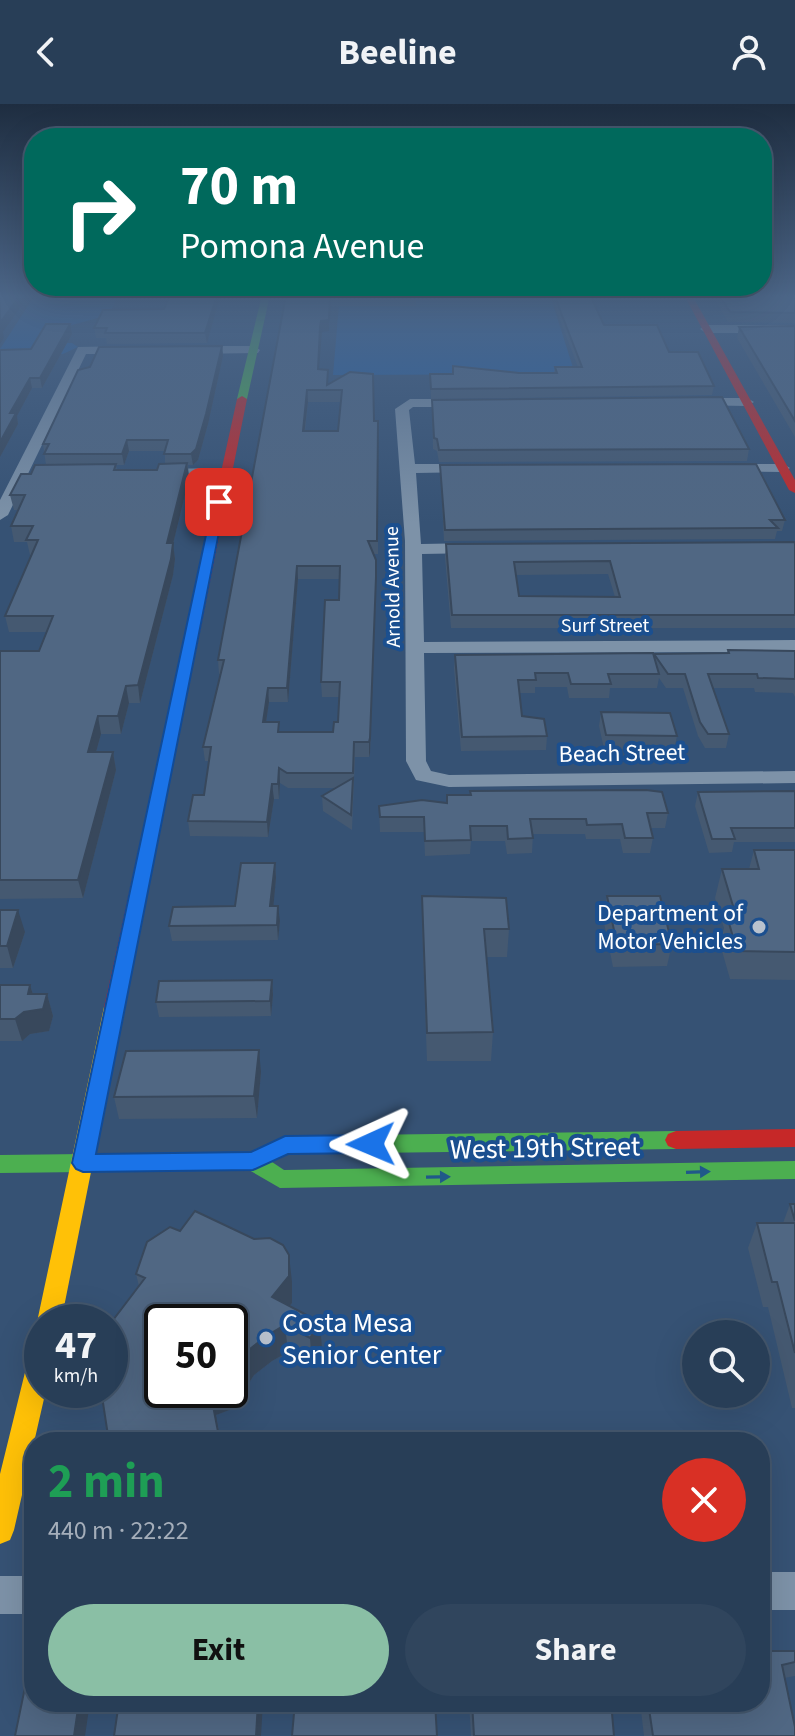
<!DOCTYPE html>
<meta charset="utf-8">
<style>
body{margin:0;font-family:"Source Sans 3",sans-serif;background:#30455d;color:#f1f3f6;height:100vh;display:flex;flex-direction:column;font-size:30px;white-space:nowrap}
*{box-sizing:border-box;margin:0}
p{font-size:26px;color:#a5aeba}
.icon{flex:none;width:44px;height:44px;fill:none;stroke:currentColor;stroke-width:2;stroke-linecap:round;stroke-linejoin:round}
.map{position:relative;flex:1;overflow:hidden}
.drawer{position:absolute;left:24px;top:1328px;width:746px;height:280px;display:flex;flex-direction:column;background:#283e57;border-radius:32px;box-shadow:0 8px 32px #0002,0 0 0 2px #44576d}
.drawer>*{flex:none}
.top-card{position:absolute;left:24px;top:24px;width:748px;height:168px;border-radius:32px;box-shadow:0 8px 32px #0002,0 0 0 2px #44576d;background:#00695c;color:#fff;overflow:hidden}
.tools{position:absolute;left:682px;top:1216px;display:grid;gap:16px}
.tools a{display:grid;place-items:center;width:88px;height:88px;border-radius:50%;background:#283e57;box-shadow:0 8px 32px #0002,0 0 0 2px #44576d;font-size:40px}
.speed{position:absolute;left:24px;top:1200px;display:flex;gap:16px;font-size:40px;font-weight:700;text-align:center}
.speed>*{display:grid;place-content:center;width:104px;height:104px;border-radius:50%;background:#283e57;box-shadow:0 8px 32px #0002,0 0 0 2px #44576d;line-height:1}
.speed small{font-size:20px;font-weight:400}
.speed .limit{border:4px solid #111;border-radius:12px;background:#fff;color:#111}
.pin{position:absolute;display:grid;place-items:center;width:68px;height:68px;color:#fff;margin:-34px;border-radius:16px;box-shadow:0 4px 12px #0006}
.me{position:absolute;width:88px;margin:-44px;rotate:269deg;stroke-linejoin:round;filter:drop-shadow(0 0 6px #0008)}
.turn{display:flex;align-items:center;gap:28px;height:168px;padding:0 24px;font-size:36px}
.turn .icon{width:104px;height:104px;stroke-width:2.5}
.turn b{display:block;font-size:56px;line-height:68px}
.round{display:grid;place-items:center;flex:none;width:84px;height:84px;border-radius:42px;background:#30455d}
.headline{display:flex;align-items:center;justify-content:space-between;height:136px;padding:0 24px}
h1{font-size:48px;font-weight:700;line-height:60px;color:#1e9e55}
.cta{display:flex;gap:16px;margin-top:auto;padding:16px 24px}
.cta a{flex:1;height:92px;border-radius:48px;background:#8abfa5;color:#111;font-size:32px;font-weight:700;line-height:92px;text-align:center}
.cta a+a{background:#30455d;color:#f1f3f6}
header{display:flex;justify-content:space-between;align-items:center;height:104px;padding:0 24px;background:#283e57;font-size:36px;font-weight:700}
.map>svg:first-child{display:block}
</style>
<header><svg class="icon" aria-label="back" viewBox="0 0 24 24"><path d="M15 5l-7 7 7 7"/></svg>Beeline<svg class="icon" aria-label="person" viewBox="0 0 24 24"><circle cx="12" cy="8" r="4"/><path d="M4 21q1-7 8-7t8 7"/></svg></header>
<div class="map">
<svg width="795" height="1632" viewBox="0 0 795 1632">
<rect width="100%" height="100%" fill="#365274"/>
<!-- green -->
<path fill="#265fa1" d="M35,191H118L109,211L68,222L50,219L42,239H72L78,243L63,250H0V245Z
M445,191L551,194L575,270L333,271L339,201L445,195Z"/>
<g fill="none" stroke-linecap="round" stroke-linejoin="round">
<!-- street -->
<path fill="#7d92a8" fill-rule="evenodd" d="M795,221V229H706L700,225L706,221Z
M254,242L260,246L258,249L192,250L186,246L192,242Z
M78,243L128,242L134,246L128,250H86L8,411L0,416V396Z
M693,294H747L754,298L747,302L688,301V295Z
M410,295H464L471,299L464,303H413L409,306L415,360H473L480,364L473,368L416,369L421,440L477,439L485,444L477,449L422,450L424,538L795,536V548L424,549L426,657L431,667L449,671L795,667V679L449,683L416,676L406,657L405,437L395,305Z
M726,360H783L790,364L783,368L721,367L719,364Z
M225,364L230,365V371L155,373L148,369L155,365Z
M760,1468H795V1506H760Z
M0,1472H34V1510H0Z"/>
<!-- fast -->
<path fill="#4caf50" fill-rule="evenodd" d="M262,191H270L247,295L242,298L237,295Z
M676,1027L684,1030L687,1036L684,1042L676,1045L288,1050L272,1058L284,1066L795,1057V1075L280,1084L249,1066L0,1069V1051L251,1048L285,1032Z"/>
<!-- slow -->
<path fill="#ffc107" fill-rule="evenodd" d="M114,896L121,898L124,903L61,1218H42V1226L37,1218L104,903L107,898Z
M42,1236V1286H46L14,1426L10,1436L0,1440V1370L30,1248L33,1240Z"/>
<!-- jam -->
<path fill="#c62828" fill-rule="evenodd" d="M684,191H692L795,376V389L789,386Z
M242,292L247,295L124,903L121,908H107L104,903L237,295Z
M795,1025V1043L676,1045L668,1042L665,1036L668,1030L676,1027Z"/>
</g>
<!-- wall -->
<path fill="#455971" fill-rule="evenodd" d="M170,191H219V196L207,239L107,240L106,234H96L94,224L164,205Z
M286,191H416V202H330L329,227L322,228L320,234L319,265L328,280L350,268L374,317H378V450H373L376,487L370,649L369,653H355L352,726L323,707L322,692L336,684H288L280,679L279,695H274L268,733L190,732L188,717L204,691L209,657H205L203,643L220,570H219L218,556ZM308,298H341L338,327H305ZM298,475H340L339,496L321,578L322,593H339L338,618L333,628H280L266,618L269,598H288Z
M556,191H590L604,221L669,248L714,282L712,291L431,295L430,270H452L453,262L519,269H554L555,263H578L555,203L556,194H557Z
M705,191H795V219L728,218L715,196L707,194Z
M795,222V333L737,234L739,223Z
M72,230L42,284H32L17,312L18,320L0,353L31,245Z
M222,242L223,252L208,320L198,356L193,361H188L189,374L173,440L175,455L173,471L140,599H129L121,630H101L96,648H113L116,666L83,794L0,795V547H39L46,528H9L5,512L32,451H30L27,438H14L11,422L18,406H14L10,391L31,370L46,361L43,340ZM129,347H165V360L157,366H117L116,361H124Z
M432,296L749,345L747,357L439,358L437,347L433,345Z
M440,361L785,416L782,427H777L775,435L444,437Z
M795,439V524H451L445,453L446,440ZM608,470L615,493L519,492L516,471Z
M728,546L795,547V593L793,589L755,588L754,584H713L729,630L726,644H705L698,632L683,584H666L659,574L657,584H610L609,594H569L567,583H535V589H519L522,612L547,632L546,646L461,647L454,564L455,551L727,549Z
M601,608L677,632L674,647L604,645L599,622Z
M795,687V738H734L732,748L709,749L695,702L698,688Z
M447,691L668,709L665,724H650L653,734L650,749H623L620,735H586L585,730H533L532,749L507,750L505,737H471L470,750L425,752L424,728H380L379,702L446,699Z
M754,746H795V876L730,875L720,840L724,824L715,794L722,765H749Z
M275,759L276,774L273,802L280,817L278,836L172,837L169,822L235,802Z
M422,792L509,825L507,853H486L493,928L491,957H427L422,821Z
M607,792L672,840L667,862L613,863L603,814Z
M0,806L25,828L13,864H0Z
M272,876L273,891L271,912L159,913L156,898Z
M0,881H30L33,890H47L53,912L49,927L30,930L22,937H0Z
M261,968L257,1014L119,1015L114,993Z
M790,1100H795V1304H792L768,1203H763L748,1144L757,1119H783Z
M136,1170L292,1178V1199L290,1202L322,1245L312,1261L288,1248L272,1257L254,1271L232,1305L216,1311L221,1338H109L113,1216L139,1182Z
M760,1547H795V1572L784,1574L795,1632H644L640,1598H760Z
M469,1598H611L614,1632H471Z"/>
<!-- shaded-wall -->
<path fill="#38485c" d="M20,191H29L3,228L4,234L0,240V219Z
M217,191H219V196L207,239L205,229Z
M330,192L329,227L322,228L318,277L320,223Z
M70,220L72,230L42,284L40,274Z
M222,242L223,252L208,320L198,356L193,361L191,350Z
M30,274L32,284L17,312L18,320L0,353V338L10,309Z
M307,286L308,298L303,339V327Z
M127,336L129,347L124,361L122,350Z
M187,359L189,374L173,440L175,455L173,471L140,599L138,581L167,439Z
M297,462L298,475L288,598L287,584Z
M376,473L370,649L369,653V638Z
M126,582L129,599L121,630L118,612Z
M268,584L269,598L264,632L263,618Z
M98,612L101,630L91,666L88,648Z
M113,648L116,666L83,794L78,776Z
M279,664L280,679L279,695L278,680Z
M272,680L274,695L268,733L267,718Z
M275,759L276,774L272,817L270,802Z
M278,802L280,817L278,836L277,821Z
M18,806L25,828L13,864L7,842Z
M272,876L273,891L271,912L270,897Z
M30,881L37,903L47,890L53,912L49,927L30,930L22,937L15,915L28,890Z
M259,946L261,968L257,1014L254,992Z
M289,1151L292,1178V1199L276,1219L272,1193Z
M320,1218L322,1245L312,1261L310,1234Z
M285,1221L288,1248L272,1257L254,1271L232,1305L216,1311L220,1338L210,1286H230V1276L250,1245L268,1231Z
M79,1598H90L85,1632H74Z
M258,1598H263L261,1632H256Z"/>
<!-- building -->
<path fill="#506783" stroke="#38485c" stroke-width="2" fill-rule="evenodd" d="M0,191H20L0,219Z
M170,191H217L205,229H105L107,224H94L103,206L164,205Z
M286,191H416L330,192L329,216L321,217L320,223L318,265L328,266L327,281L350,268L373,270L374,317H378L377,437H368L376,456V473L370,634L369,638H354L353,669H287L279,664L278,680H272L267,718L188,717L193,691H204L211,643H203L224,556H218ZM307,286H342L338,327H303ZM297,462H340L339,496H325L321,578H340L338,618H334L333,628H278L279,618H263L268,584H287Z
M559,191H590L604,221H657L669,248H698L714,282L431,285L430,270H453V262L519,269H557L555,263H582L560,206L556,194H561Z
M719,191H795V209L730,208Z
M46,220H70L40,274H30L10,309H16L0,338V246L31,245Z
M795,222V317L739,223Z
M222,242L206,310L196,345L191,350H164L168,336H127L122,350H44L49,340H43L78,266L90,263L99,243Z
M722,293L749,345L439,346L437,335L434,334L432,296Z
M187,359L167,439H173L171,455L138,581L126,582L118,612H98L88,648H113L78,776H0V547H39L53,512H5L38,436H26L33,422H11L25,391H10L21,370H31L35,361L116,360L114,366H157L159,360Z
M756,360L785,416H770L778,424L445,426L440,361Z
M794,438L795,439V511H452L446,440ZM610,457L620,493L519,492L514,458Z
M728,546L795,547V575L758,574L757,570H708L729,630H708L700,618L685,570H668L654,550L729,549Z
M653,549L659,570H608L611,580H571L568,569H535L536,576H518L522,612L544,615L547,632L462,633L455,551Z
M601,608L670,609L677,632L606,631Z
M353,674L351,711L322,692Z
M646,686L662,688L668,709H647L653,734H625L622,720L587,721L586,715H530L533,734L508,735L507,722H470L471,736L425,737L424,713H380L379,702L422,696L447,699V691H471L470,687Z
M795,687V724H731L735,735H712L698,688Z
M754,746H795V848L737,847L727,812H736L722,765H759Z
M241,759H275L270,802H278L277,821L169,822L173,803L235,802Z
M422,792L506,794L509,825H484L493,928L427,929Z
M607,792H660L672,840L617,841Z
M0,806H18L7,842H0Z
M272,876L270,897L156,898L159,877Z
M0,881H30L28,890H47L43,905L24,908L15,915H0Z
M259,946L254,992L114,993L126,947Z
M790,1100H795V1117Z
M195,1107L254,1135L270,1134L283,1141L289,1151V1172L272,1193L320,1218L310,1234L285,1221L268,1231L250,1245L230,1276V1218H162V1286H210L220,1338H109L101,1286H110V1218H103L113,1216L145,1174L136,1170L147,1138L170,1123L180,1127Z
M757,1119H795V1249L777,1178H772Z
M760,1547H795V1558L782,1561L795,1623V1632H653L648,1598H760Z
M31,1554H34V1598H79L74,1632H15Z
M119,1598H258L256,1632H114Z
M295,1598H435L437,1632H292Z
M472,1598H611L614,1632H474Z"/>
<!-- one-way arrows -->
<defs><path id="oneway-solid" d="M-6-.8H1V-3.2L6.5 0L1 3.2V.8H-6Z" transform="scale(2)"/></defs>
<g fill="#205989">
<use href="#oneway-solid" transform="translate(698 1068) rotate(-2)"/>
<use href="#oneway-solid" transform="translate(438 1073) rotate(-1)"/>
</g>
<!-- sky -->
<linearGradient id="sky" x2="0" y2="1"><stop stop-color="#1e2d40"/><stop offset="0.46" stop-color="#4c6688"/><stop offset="1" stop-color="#4c6688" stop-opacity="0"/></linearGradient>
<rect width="795" height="419" fill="url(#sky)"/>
<!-- route -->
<path fill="#1a73e8" stroke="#114b97" stroke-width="2" d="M219,394L225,398L96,1050L251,1048L285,1032L371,1031L379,1034L382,1040L379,1046L371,1049L288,1050L253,1066L83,1068L76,1065L72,1059L213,398Z"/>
<!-- markers -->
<g fill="#b9c2ce" stroke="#1b4f8f" stroke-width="3">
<circle cx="759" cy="823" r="8"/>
<circle cx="266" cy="1234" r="8"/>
</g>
<g text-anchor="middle" stroke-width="8" stroke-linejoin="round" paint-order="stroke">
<!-- far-street labels -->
<g font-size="20" fill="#fff" stroke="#1b4f8f">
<text transform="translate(392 483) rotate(-91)" y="7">Arnold Avenue</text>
<text x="605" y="528">Surf Street</text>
</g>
<!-- street labels -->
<g font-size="24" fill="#fff" stroke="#1b4f8f">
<text transform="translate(622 649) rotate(-1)" y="8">Beach Street</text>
</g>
<!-- poi labels -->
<g font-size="24" fill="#fff" stroke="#1b4f8f" text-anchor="end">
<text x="743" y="817">Department of<tspan x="743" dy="28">Motor Vehicles</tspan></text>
</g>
<!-- near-street labels -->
<g font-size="28" fill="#fff" stroke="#1b4f8f">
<text transform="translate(545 1043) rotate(-1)" y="10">West 19th Street</text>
</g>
<!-- near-poi labels -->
<g font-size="28" fill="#fff" stroke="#1b4f8f" text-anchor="start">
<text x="282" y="1228">Costa Mesa<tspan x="282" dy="32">Senior Center</tspan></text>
</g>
</g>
</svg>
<div class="tools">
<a><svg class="icon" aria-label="search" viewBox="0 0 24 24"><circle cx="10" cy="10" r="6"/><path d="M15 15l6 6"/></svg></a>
</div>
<div class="speed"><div>47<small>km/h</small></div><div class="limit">50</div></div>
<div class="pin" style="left:219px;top:398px;background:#d93025"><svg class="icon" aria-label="arrive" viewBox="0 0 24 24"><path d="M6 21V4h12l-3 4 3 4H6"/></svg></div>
<svg class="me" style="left:371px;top:1040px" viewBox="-20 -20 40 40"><path d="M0-17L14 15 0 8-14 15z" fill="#1a73e8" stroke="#fff" stroke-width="4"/></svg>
<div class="top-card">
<div class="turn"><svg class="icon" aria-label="right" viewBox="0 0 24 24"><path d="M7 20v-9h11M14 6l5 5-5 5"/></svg><div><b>70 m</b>Pomona Avenue</div></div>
</div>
<section class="drawer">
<div class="headline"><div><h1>2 min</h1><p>440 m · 22:22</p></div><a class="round" style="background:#d93025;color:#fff"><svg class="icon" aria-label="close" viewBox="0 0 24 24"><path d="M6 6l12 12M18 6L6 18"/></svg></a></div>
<div class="cta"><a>Exit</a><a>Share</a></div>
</section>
</div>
